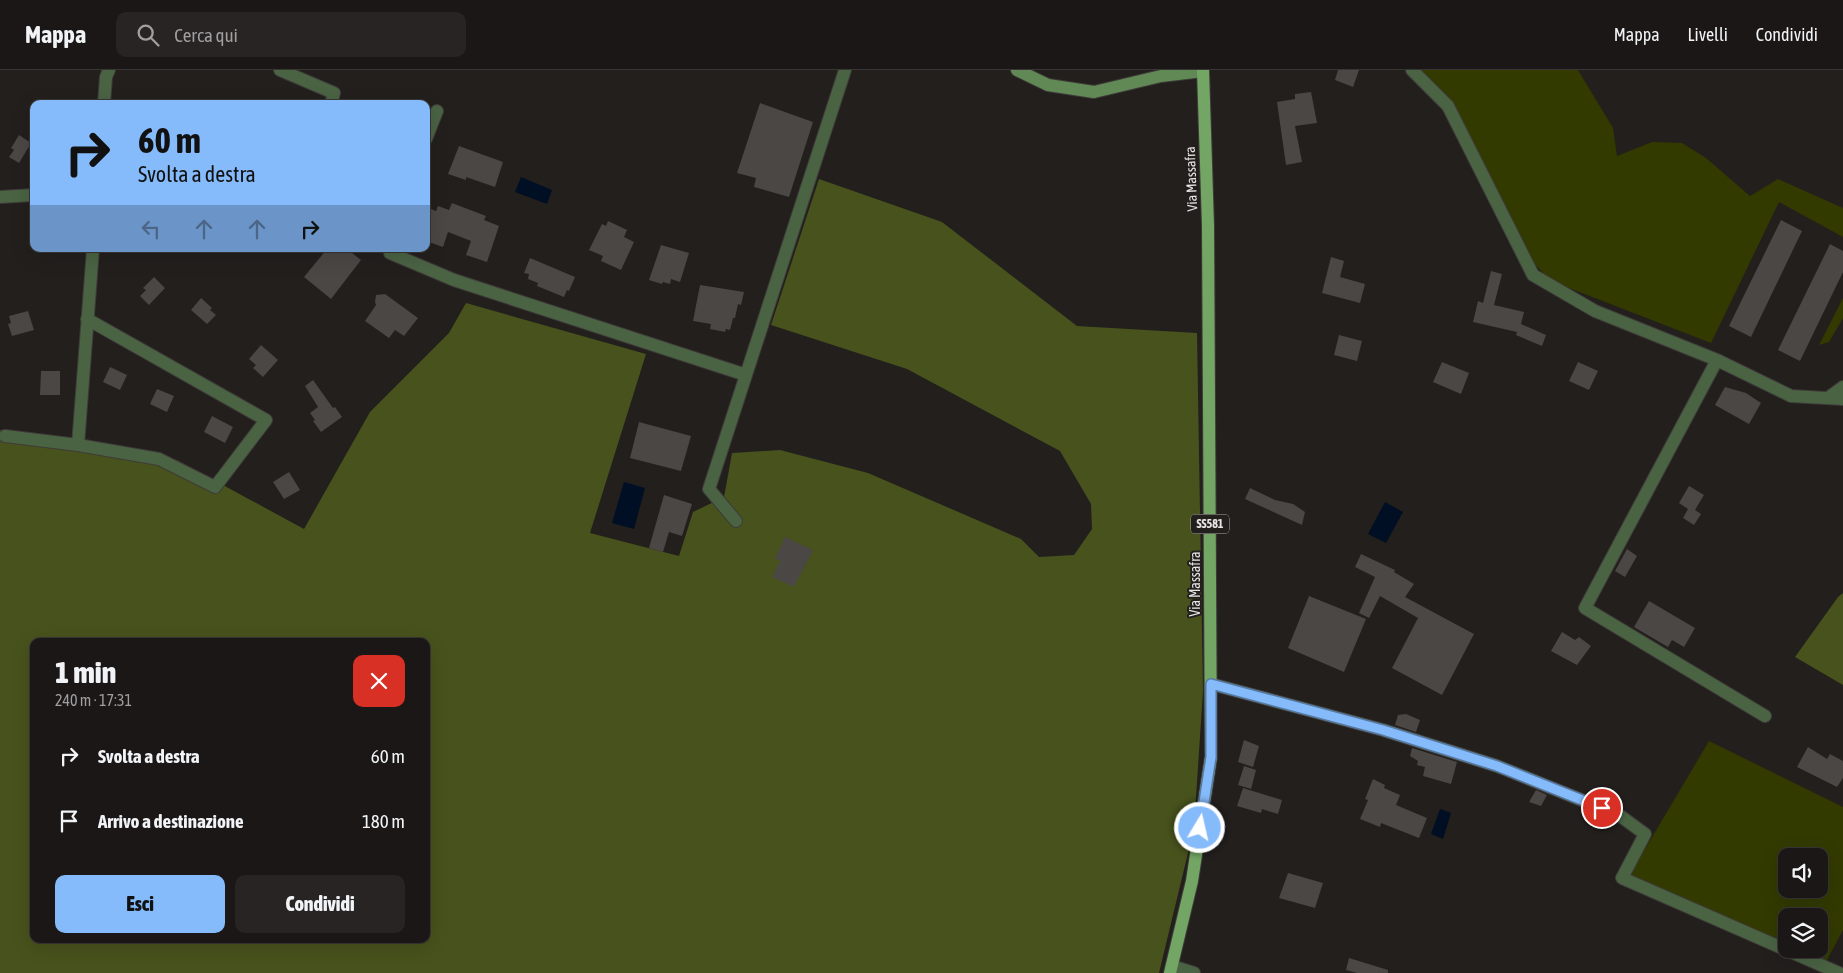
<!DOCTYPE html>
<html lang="it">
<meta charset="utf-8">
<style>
body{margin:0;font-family:"Asap Condensed",sans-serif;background:#272423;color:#f1f3f6;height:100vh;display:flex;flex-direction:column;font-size:19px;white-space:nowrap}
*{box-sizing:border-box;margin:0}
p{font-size:16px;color:#9f9fa1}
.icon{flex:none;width:28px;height:28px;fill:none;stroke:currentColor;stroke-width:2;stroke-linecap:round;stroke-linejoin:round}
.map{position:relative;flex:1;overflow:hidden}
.panel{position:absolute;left:30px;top:568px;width:400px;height:305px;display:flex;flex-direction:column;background:#1a1716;border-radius:10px;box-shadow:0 5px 20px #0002,0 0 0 1px #383635}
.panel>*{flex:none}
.banner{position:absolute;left:30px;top:30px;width:400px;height:152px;border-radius:10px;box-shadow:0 5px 20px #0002,0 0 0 1px #383635;background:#86bbfb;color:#111;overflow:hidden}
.controls{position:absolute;left:1778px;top:778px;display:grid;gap:10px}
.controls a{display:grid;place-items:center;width:50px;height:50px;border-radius:10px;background:#1a1716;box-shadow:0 5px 20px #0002,0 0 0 1px #383635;font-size:25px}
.pin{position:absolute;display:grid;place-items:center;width:42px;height:42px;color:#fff;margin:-21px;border:2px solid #fff;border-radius:50%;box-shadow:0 1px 5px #0007}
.me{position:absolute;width:55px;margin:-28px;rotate:9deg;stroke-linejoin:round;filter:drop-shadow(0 0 4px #0008)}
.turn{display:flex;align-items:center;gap:18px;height:105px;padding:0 25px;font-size:22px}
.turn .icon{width:65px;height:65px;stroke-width:2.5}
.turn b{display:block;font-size:35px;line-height:42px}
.lanes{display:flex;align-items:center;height:48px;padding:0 25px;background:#0003;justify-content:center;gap:25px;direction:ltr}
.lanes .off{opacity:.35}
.round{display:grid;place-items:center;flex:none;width:52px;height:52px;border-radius:10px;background:#272423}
.summary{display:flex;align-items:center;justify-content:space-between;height:85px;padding:0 25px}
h1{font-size:30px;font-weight:800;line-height:38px}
.cta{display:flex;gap:10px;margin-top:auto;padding:10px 25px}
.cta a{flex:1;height:58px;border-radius:10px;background:#86bbfb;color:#111;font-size:20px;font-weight:800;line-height:58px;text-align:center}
.cta a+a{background:#272423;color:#f1f3f6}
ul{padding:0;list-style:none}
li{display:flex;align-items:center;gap:15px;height:65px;padding:0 25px}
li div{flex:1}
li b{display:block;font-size:19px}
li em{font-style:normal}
header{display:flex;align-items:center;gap:30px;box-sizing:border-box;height:70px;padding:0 25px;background:#1a1716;border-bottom:1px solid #383635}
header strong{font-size:24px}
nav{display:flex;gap:28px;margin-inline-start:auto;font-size:18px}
.search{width:350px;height:45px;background:#272423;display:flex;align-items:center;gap:12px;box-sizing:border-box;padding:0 18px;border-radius:10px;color:#9f9fa1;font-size:19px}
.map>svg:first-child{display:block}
</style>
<header>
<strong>Mappa</strong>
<div class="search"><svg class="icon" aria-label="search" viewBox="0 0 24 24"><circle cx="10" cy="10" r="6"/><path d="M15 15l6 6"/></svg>Cerca qui</div>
<nav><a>Mappa</a><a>Livelli</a><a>Condividi</a></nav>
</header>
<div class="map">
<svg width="1843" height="903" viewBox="0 0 1843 903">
<rect width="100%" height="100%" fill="#221f1d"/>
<!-- green -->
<path fill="#323a00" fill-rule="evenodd" d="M1416,0H1578L1613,58L1617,86L1652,72L1682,73L1706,88L1750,126L1778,109L1843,138V167L1779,132L1711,273L1551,211L1514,173L1433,16Z
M1843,228V248L1829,272L1819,275Z
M1709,671L1843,737V860L1825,894L1791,879H1819V846H1786V877L1629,806ZM1786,786H1819V819H1786Z"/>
<!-- forest -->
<path fill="#48521c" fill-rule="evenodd" d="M819,109L942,152L1077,256L1197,263L1203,621L1194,758L1159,903H0V360L177,390L304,459L370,342L449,263L466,233L646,284L590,463L679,486L693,442L724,427L732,383L780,380L868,403L1021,469L1039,487L1074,485L1092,459L1091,434L1060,381L907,299L771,255ZM34,571H426V869H34Z
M1843,523V615L1795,587L1838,527Z"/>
<!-- water -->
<path fill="#000f23" d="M521,107L552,120L547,134L515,122Z
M624,412L645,418L634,459L612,453Z
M1385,432L1403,442L1386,473L1368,464Z
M1440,739L1451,743L1443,769L1431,764Z"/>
<!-- building -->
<path fill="#4a4744" d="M1338,0H1359L1353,17L1335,10Z
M1311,22L1317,53L1295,56L1302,92L1286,95L1277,32L1295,29V24Z
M760,33L813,52L789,127L754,117L756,108L737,103Z
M19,65L31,73L19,93L9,87L14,80L11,78Z
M459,76L503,92L495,117L466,107V110L448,104Z
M452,133L486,146L484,150L499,156L487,192L466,185L471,171L448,162L443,177L426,171L431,153L426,151V137L436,141L438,136L449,140Z
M1781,150L1802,161L1751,267L1729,256Z
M608,151L627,160L624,167L634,172L621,200L601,191L603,186L589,180L602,154L606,156Z
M1830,174L1843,181V202L1800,291L1778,280Z
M661,175L689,183L680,212L671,209L670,214L663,212L662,214L649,210Z
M327,179H347L361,190L331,229L304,207Z
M1331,187L1344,191L1340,207L1365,214L1360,233L1322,223Z
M530,188L575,207L569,221L567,220L564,227L537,216L538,213L528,209L529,204L524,203Z
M1491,201L1502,204L1494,235L1524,242L1521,254L1546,265L1542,276L1516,265L1517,262L1473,252L1478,231L1483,233Z
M154,207L165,218L149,235L140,226L146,220L143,218Z
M700,215L744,222L741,235L738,234L735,248H733L730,260L726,259L725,262L710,259L711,254L693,251Z
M385,224L418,248L404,266L395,260L389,268L365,251L376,235L375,232L376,225Z
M201,228L212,238L210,240L216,245L207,254L191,240Z
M28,241L34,260L12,266L8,254L11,253L9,246Z
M1339,265L1362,271L1357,291L1334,285Z
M261,275L278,290L263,307L253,298L256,295L249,289Z
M1442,292L1469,303L1461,324L1433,312Z
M1578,292L1598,301L1589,320L1569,311Z
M110,297L127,305L120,320L103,312Z
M41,301H60V325H40Z
M313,310L333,338L335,337L342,347L321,362L313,351L315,350L310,343L318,337L305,316Z
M1725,317L1746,323L1761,333L1749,354L1715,335Z
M157,319L174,326L167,342L150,334Z
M212,346L233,357L225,373L204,362Z
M639,352L691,366L681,401L630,388Z
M289,402L300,420L284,429L273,412Z
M1689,416L1704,425L1695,440L1701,444L1694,455L1683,448L1688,439L1679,433Z
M1250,418L1275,430L1293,434L1305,442L1302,455L1245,429Z
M664,425L692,434L682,466L669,462L663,482L649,478Z
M785,467L813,480L794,517L772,507L780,491L775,488Z
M1627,479L1637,486L1625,507L1615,501Z
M1361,484L1395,500L1394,502L1414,514L1405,527L1474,564L1442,625L1392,598L1418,548L1380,526L1369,548L1359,543L1375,507L1355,497Z
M1309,526L1366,549L1344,602L1288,578Z
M1649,531L1695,558L1684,577L1672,570L1668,577L1634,557Z
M1562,562L1575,570L1579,567L1591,576L1577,595L1551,581Z
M1406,644L1420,650L1416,662L1395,655L1398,645Z
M1244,670L1259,676L1253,697L1238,692Z
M1808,677L1827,689L1830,684L1843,691V708L1837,717L1797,697Z
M1412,678L1457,692L1451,714L1423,706L1425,697L1417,695L1418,691L1410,686Z
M1244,696L1256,700L1251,719L1238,715Z
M1373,709L1385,715L1384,718L1400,725L1396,735L1427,748L1419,768L1381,753L1380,757L1360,749L1368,730L1365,729Z
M1243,718L1282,730L1278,744L1262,739L1261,743L1237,736Z
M1536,720L1547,725L1541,736L1529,732Z
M1288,803L1323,813L1315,838L1279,828Z
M1349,888L1388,900V903H1357L1346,900Z"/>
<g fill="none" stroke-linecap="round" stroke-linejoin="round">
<defs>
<path id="street" d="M280,0L334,23L331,34
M1412,0L1448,36L1533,205L1595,241L1717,290L1791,326L1843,329
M104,34L106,7L109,0
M426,69L437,41
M0,127L34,125
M390,179V183L454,210L746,305
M1717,290L1585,538L1765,646
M1828,328L1843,317
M5,366L78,375L159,389L215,417L266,350L87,249
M78,375L93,179
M736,451L709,419L845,0
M1211,614L1383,660L1497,696L1619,745L1645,764L1622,808L1839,903
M1172,896L1194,903"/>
<path id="secondary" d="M1017,0L1048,15L1094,22L1161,6L1203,1"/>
<path id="primary" d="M1170,903L1192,811L1211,687L1208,156L1203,0"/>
</defs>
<!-- street casing -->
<use href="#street" stroke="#3e3b39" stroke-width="14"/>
<!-- secondary casing -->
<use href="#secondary" stroke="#3e3b39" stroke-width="14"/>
<!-- primary casing -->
<use href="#primary" stroke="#3e3b39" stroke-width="14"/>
<!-- street -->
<use href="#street" stroke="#4a6343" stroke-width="12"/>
<!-- secondary -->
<use href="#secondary" stroke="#618956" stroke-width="12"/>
<!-- primary -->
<use href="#primary" stroke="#73a664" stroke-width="12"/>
</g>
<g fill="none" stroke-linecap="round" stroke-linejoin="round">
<defs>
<path id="route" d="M1200,758L1211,687V614L1383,660L1497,696L1602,738"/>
</defs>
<!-- route casing -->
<use href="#route" stroke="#577aa3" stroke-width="12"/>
<!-- route -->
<use href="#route" stroke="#86bbfb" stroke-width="9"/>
</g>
<g text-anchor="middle" stroke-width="4" stroke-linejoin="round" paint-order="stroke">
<!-- shield labels -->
<rect fill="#221f1d" stroke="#acaaa8" stroke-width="1" x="1191" y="444.5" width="38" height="19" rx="4"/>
<g font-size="12" font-weight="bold" fill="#e7e5e4">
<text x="1210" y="458">SS581</text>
</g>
<!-- street labels -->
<g font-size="14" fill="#e7e5e4" stroke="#221f1d">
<text transform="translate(1191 109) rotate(-92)" y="5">Via Massafra</text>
<text transform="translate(1195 514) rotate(-90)" y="5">Via Massafra</text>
</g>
</g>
</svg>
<div class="controls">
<a><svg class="icon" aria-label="sound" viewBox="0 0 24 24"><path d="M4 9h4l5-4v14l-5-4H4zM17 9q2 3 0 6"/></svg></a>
<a><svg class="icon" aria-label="layers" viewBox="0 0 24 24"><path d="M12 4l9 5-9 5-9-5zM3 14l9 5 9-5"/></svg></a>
</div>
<div class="pin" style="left:1602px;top:738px;background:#d93025"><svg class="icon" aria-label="arrive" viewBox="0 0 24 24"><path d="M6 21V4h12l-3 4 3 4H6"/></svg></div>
<svg class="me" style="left:1200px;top:758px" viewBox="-20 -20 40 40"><circle r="17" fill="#86bbfb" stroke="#fff" stroke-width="3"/><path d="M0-11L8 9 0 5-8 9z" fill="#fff"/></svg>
<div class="banner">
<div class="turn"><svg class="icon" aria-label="right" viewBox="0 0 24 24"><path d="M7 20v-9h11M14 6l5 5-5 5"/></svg><div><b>60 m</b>Svolta a destra</div></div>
<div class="lanes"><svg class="icon off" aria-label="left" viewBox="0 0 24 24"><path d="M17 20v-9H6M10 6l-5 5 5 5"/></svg><svg class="icon off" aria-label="ahead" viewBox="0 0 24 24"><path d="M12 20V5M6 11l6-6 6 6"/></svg><svg class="icon off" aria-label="ahead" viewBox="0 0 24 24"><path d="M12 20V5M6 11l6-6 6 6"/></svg><svg class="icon" aria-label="right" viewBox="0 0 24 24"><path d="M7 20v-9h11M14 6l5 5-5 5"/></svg></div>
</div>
<section class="panel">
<div class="summary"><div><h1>1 min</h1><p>240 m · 17:31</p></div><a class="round" style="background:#d93025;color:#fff"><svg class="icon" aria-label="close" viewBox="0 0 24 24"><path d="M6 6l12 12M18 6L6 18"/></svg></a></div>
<ul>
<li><svg class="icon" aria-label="right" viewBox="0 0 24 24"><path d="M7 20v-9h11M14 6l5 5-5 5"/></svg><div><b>Svolta a destra</b></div><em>60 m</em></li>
<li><svg class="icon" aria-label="arrive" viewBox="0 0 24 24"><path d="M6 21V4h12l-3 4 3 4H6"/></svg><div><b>Arrivo a destinazione</b></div><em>180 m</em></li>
</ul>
<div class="cta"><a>Esci</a><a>Condividi</a></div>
</section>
</div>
